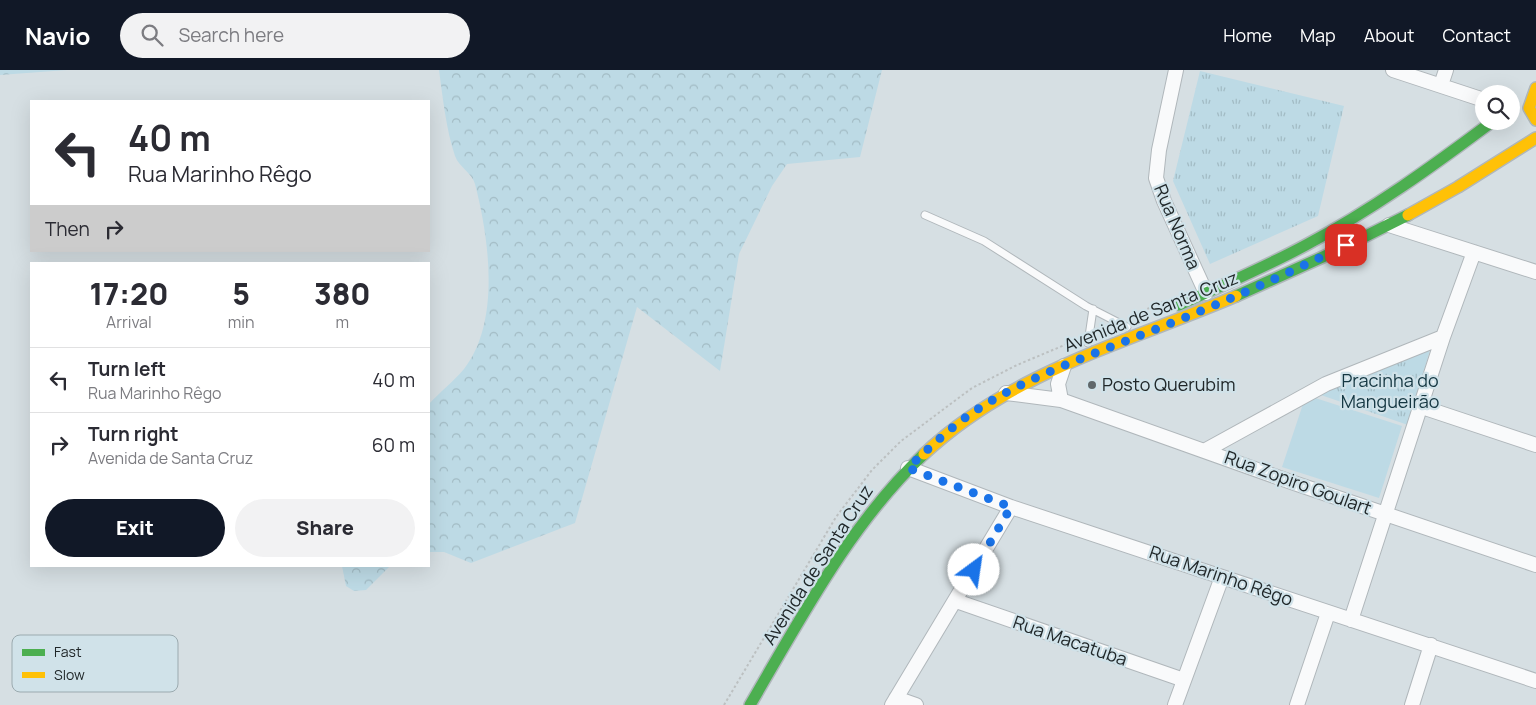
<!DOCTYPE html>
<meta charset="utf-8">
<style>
body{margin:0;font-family:Manrope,sans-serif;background:#f2f2f3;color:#2b2b33;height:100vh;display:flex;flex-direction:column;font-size:19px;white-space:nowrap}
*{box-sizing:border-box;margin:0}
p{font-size:16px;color:#7c7c81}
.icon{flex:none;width:28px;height:28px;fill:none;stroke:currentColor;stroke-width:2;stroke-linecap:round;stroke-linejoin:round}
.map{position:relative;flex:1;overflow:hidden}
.panel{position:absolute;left:30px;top:192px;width:400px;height:305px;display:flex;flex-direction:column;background:#fff;border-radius:0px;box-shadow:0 5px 20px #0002}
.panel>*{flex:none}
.banner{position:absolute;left:30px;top:30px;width:400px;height:152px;border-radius:0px;box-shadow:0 5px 20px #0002;background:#fff;color:#2b2b33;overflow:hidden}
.buttons{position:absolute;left:1475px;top:15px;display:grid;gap:10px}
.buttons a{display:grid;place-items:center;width:45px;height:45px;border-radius:50%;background:#fff;box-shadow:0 5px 20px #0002;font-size:25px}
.pin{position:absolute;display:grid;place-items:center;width:42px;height:42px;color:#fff;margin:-21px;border-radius:10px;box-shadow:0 2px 8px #0006}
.me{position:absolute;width:55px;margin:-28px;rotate:31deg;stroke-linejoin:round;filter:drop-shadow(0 0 4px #0008)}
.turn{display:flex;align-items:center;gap:18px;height:105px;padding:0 15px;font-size:22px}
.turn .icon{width:65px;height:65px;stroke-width:2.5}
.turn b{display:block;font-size:35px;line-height:42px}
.then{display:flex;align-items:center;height:48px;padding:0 15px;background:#0003;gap:10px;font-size:19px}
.eta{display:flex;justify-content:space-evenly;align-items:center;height:85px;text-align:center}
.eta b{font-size:30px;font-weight:800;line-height:35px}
.primary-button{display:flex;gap:10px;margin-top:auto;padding:10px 15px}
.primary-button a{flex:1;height:58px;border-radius:30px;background:#111827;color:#fff;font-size:20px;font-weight:800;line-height:58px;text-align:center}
.primary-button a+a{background:#f2f2f3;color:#2b2b33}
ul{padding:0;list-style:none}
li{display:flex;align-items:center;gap:15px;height:65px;padding:0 15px;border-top:1px solid #e1e1e2}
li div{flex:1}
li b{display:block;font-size:19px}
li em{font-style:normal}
header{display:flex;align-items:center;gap:30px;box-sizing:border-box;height:70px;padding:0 25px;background:#111827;color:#fff}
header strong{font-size:24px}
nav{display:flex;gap:28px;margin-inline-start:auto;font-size:18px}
.search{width:350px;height:45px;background:#f2f2f3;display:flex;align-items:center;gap:12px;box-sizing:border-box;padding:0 18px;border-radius:28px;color:#7c7c81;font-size:19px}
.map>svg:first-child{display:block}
</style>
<header>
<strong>Navio</strong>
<div class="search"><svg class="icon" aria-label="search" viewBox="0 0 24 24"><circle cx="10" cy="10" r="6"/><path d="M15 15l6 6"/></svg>Search here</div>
<nav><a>Home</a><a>Map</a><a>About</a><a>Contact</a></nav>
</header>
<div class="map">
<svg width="1536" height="635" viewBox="0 0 1536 635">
<defs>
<pattern id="grass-tufts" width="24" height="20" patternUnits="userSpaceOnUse" patternTransform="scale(1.25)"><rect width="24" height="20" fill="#bddae5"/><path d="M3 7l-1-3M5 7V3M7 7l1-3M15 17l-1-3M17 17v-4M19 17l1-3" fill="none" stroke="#a2bbc4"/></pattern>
<pattern id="forest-crowns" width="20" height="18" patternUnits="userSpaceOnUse" patternTransform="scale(1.25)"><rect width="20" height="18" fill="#bddae5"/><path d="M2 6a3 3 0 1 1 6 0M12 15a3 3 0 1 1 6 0" fill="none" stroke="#a2bbc4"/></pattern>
</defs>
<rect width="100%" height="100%" fill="#d6dfe3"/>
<!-- grass -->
<path fill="url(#grass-tufts)" d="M1200,1L1344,36L1318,146L1210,194L1173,111Z
M1430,280L1408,355L1315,323L1414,282Z"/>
<!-- forest -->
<path fill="url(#forest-crowns)" d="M0,0H67L0,5Z
M439,0H882L860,87L787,94L772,116L739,184L720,301L637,237L575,453L471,493L444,482H429V334C440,322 454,311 464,299C501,252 489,168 475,114C472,103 459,97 455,86C446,59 443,29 439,0Z
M342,496H390L366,520L354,521L346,516Z"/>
<!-- pitch -->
<path fill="#bddae5" d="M1306,325L1402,356L1379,428L1282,397Z"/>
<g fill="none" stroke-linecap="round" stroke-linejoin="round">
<defs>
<path id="lane" d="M925,145L984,171L1086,236L1127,257
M1088,273L1093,239"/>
<path id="street" d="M1176,0L1159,80L1156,108L1164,131L1206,223
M1393,0L1484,30
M1441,15L1446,0
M1389,155L1536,202
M1006,323L1061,330L1294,413L1536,495
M1061,330L1058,314L1064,296
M1422,337L1536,375
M1206,380L1326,314L1443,267
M908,398L1011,437L1536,611
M956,531L1184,610
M1351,550L1443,267L1474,182
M896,628L916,635
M892,635L1011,437
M1175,635L1222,507
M1297,635L1328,543
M1412,635L1431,575"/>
<path id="fast" d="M1236,226L1336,181L1408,145
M1179,235C1222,216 1265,197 1306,175C1372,140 1433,96 1493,51
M750,635C801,548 850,454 924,384"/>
<path id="slow" d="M1536,18L1529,38L1536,50
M1408,145L1458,117L1536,68
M924,384C1011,302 1128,272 1236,226"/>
</defs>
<!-- lane casing -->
<use href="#lane" stroke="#b0b7bb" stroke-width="9"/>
<!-- street casing -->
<use href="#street" stroke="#b0b7bb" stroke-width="16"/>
<!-- fast casing -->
<use href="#fast" stroke="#b0b7bb" stroke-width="14"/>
<!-- slow casing -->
<use href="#slow" stroke="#b0b7bb" stroke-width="14"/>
<!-- path -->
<path stroke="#bcc0c1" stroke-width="2" stroke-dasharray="2.5 2.5" stroke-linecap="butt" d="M1129,247L1163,232
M724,635L836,447L872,400L901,371L972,318L1017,295L1079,269"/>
<!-- lane -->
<use href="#lane" stroke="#f9fafb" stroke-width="7"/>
<!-- street -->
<use href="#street" stroke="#f9fafb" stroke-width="14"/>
<!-- fast -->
<use href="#fast" stroke="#4caf50" stroke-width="11"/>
<!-- slow -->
<use href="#slow" stroke="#ffc107" stroke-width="11"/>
</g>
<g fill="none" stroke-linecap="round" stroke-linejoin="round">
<!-- route -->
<path stroke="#1a73e8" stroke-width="9" stroke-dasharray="0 16.2" d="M974,500L1011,437L908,398C930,377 953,355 978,339C1028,307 1086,287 1141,265C1211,238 1279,208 1346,175"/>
</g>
<!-- markers -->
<circle fill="#60676a" stroke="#d0e2e9" stroke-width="2" cx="1092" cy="315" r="5"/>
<g text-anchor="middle" stroke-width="4.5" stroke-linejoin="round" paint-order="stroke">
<!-- street labels -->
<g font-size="18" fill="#202729" stroke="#d0e2e9">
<text transform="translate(1177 157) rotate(67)" y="6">Rua Norma</text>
<text transform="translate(1151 242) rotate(-22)" y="6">Avenida de Santa Cruz</text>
<text transform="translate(1298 413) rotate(20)" y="6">Rua Zopiro Goulart</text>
<text transform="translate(818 495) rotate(-57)" y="6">Avenida de Santa Cruz</text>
<text transform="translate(1221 506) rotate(19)" y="6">Rua Marinho Rêgo</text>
<text transform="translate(1070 571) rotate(19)" y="6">Rua Macatuba</text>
</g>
<!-- park labels -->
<g font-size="18" fill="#143641" stroke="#d0e2e9">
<text x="1390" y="317">Pracinha do<tspan x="1390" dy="21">Mangueirão</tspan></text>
</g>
<!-- poi labels -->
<g font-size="18" fill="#202729" stroke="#d0e2e9" text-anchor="start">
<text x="1102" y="321">Posto Querubim</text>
</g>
</g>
<!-- legend -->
<rect x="12" y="565" width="166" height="57" rx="8" fill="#d0e2e9" stroke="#9baaaf" stroke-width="1"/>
<rect x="22" y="579" width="23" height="7" fill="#4caf50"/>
<rect x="22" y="602" width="23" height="6" fill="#ffc107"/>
<g font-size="14" fill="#202729">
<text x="54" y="587">Fast</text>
<text x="54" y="610">Slow</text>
</g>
</svg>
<div class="buttons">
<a><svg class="icon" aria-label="search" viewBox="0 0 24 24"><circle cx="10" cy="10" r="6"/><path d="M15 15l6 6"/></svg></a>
</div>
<div class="pin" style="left:1346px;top:175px;background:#d93025"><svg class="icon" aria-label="arrive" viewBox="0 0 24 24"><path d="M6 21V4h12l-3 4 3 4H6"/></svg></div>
<svg class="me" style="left:974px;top:500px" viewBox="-20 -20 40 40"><circle r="19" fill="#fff"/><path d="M0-13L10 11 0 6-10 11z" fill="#1a73e8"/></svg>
<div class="banner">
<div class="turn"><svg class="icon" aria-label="left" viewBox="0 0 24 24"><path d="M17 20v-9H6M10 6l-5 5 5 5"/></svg><div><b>40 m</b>Rua Marinho Rêgo</div></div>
<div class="then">Then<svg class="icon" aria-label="right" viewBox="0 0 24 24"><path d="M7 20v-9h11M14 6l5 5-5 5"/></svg></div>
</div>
<section class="panel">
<div class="eta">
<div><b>17:20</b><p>Arrival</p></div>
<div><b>5</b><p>min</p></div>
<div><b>380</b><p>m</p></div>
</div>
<ul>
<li><svg class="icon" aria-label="left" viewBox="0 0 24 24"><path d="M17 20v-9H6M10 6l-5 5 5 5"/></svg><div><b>Turn left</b><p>Rua Marinho Rêgo</p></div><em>40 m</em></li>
<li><svg class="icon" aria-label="right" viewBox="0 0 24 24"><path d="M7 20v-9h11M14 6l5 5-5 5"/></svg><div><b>Turn right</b><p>Avenida de Santa Cruz</p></div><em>60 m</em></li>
</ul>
<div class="primary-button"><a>Exit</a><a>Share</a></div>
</section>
</div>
